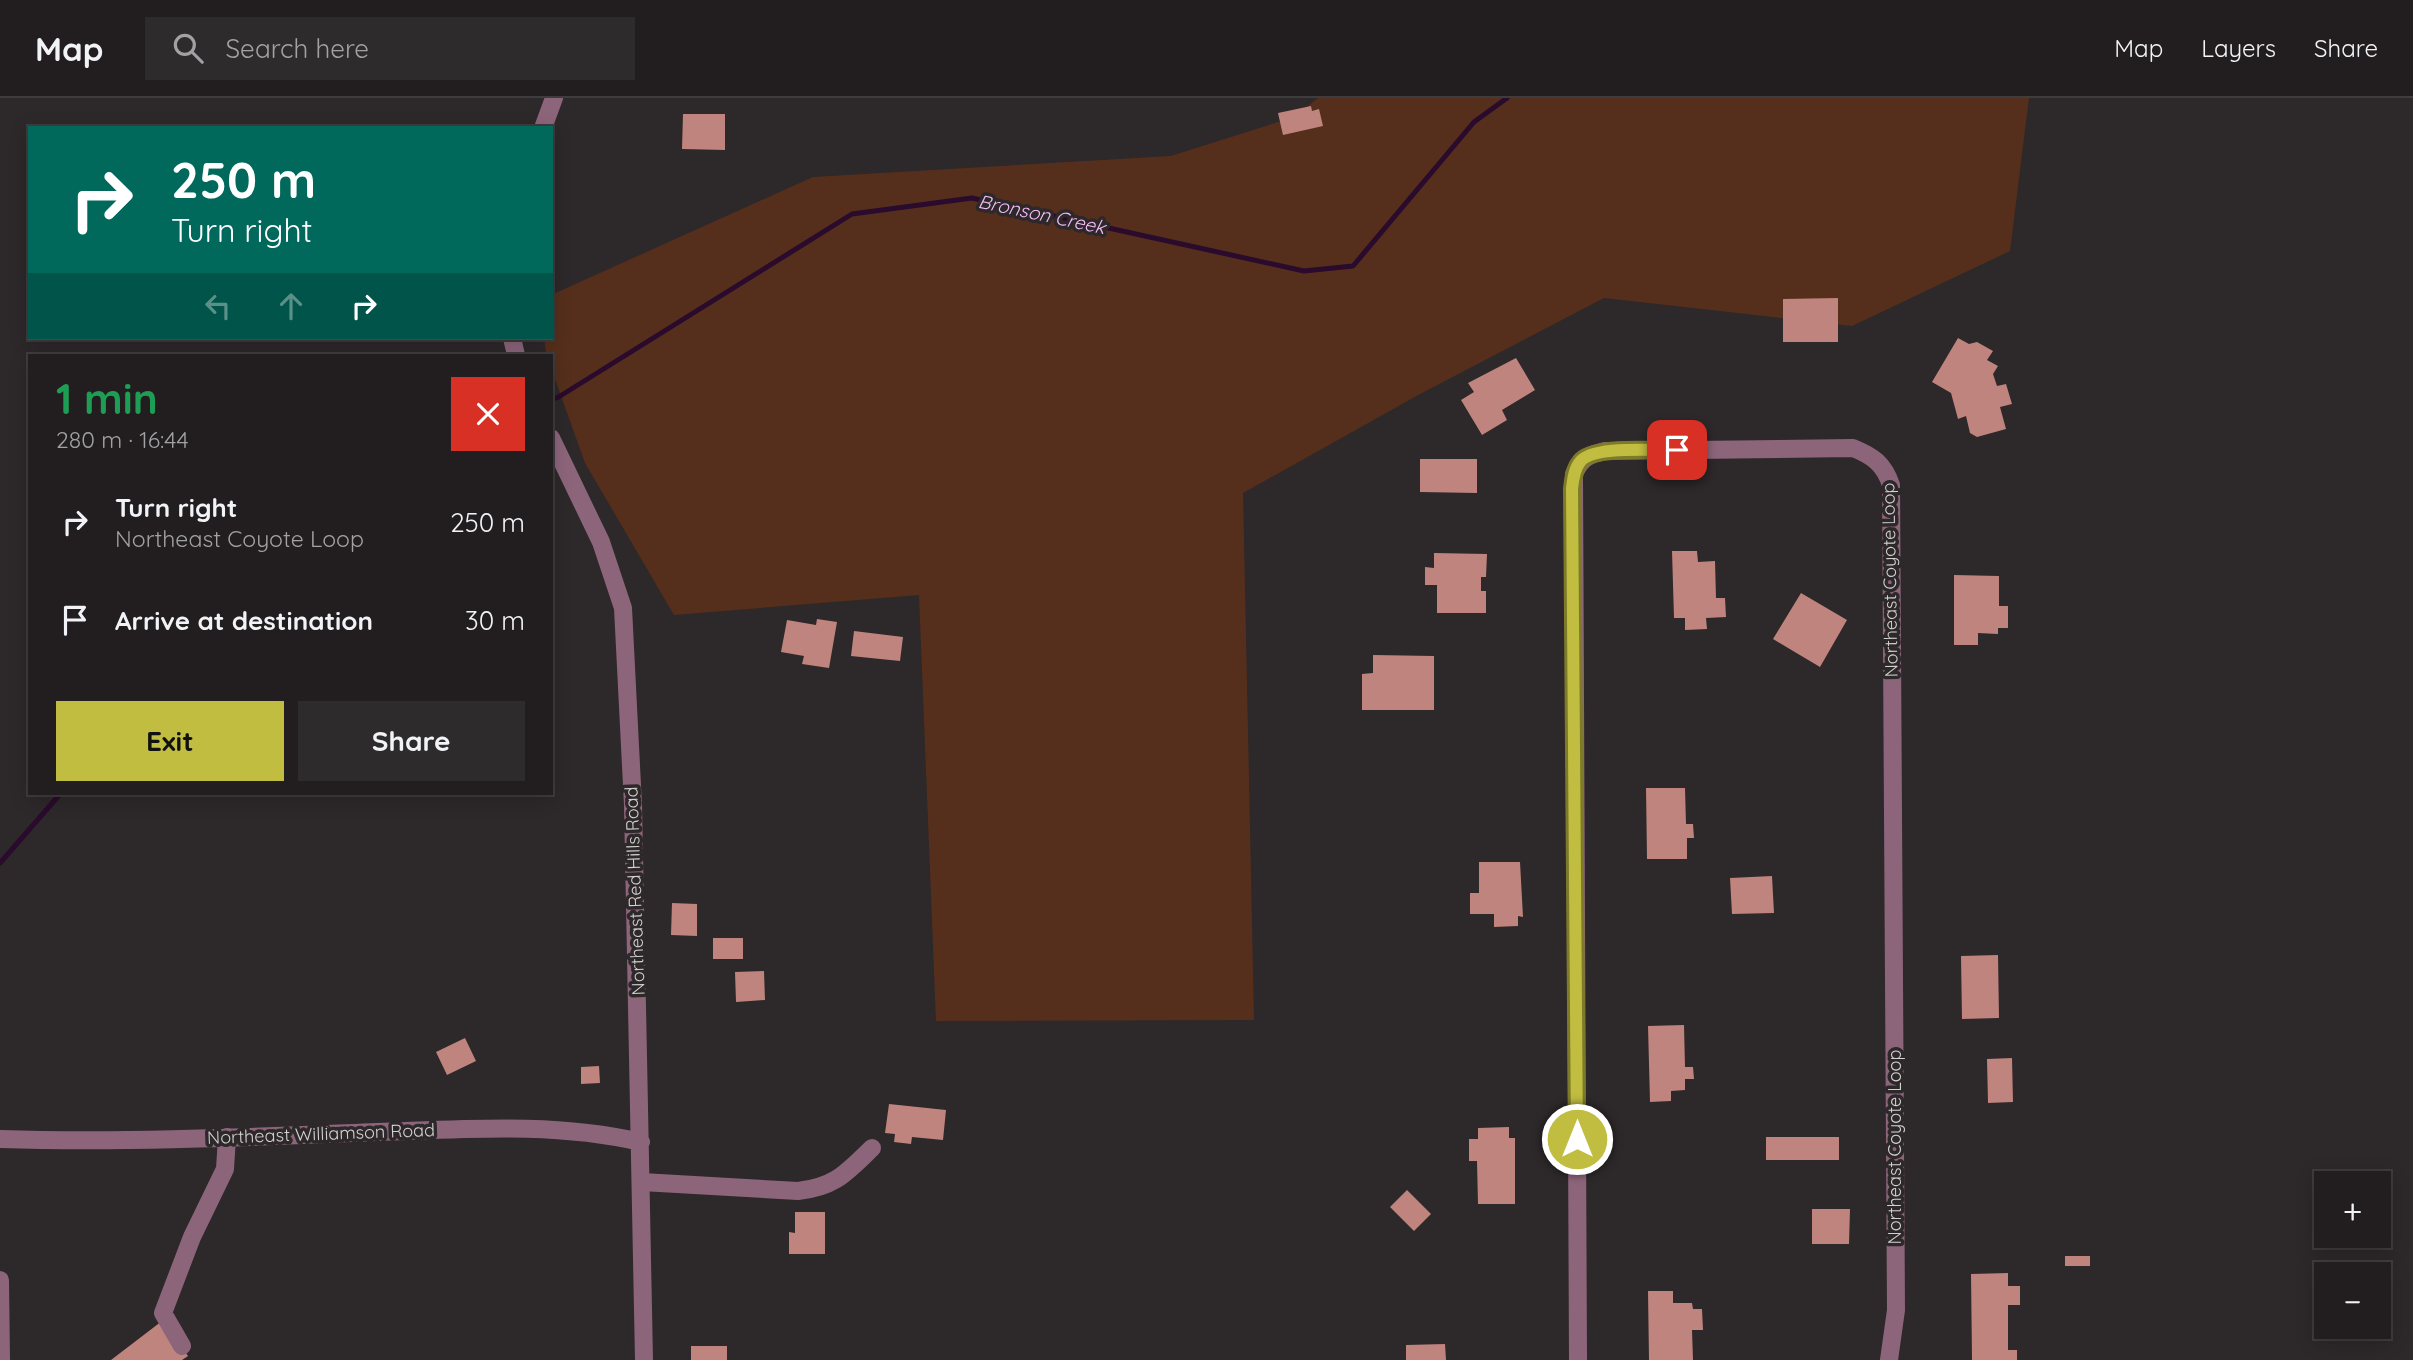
<!DOCTYPE html>
<meta charset="utf-8">
<style>
body{margin:0;font-family:Quicksand,sans-serif;background:#2e2b2c;color:#f1f3f6;height:100vh;display:flex;flex-direction:column;font-size:26px;white-space:nowrap}
*{box-sizing:border-box;margin:0}
p{font-size:23px;color:#a2a2a4}
.icon{flex:none;width:38px;height:38px;fill:none;stroke:currentColor;stroke-width:2;stroke-linecap:round;stroke-linejoin:round}
.map{position:relative;flex:1;overflow:hidden}
.sheet{position:absolute;left:28px;top:256px;width:525px;height:441px;display:flex;flex-direction:column;background:#221e1f;border-radius:0px;box-shadow:0 4px 18px #0003,0 0 0 2px #3f3c3d}
.sheet>*{flex:none}
.top-card{position:absolute;left:28px;top:28px;width:525px;height:214px;border-radius:0px;box-shadow:0 4px 18px #0003,0 0 0 2px #3f3c3d;background:#00695c;color:#fff;overflow:hidden}
.fabs{position:absolute;left:2314px;top:1073px;display:grid;gap:14px}
.fabs a{display:grid;place-items:center;width:77px;height:77px;border-radius:0px;background:#221e1f;box-shadow:0 4px 18px #0003,0 0 0 2px #3f3c3d;font-size:35px}
.pin{position:absolute;display:grid;place-items:center;width:60px;height:60px;color:#fff;margin:-30px;border-radius:14px;box-shadow:0 4px 10px #0006}
.me{position:absolute;width:77px;margin:-38px;rotate:0deg;stroke-linejoin:round;filter:drop-shadow(0 0 5px #0008)}
.turn{display:flex;align-items:center;gap:24px;height:147px;padding:0 28px;font-size:32px}
.turn .icon{width:91px;height:91px;stroke-width:2.5}
.turn b{display:block;font-size:49px;line-height:60px}
.lanes{display:flex;align-items:center;height:66px;padding:0 28px;background:#0003;justify-content:center;gap:35px;direction:ltr}
.lanes .off{opacity:.35}
.round{display:grid;place-items:center;flex:none;width:74px;height:74px;border-radius:0px;background:#2e2b2c}
.summary{display:flex;align-items:center;justify-content:space-between;height:119px;padding:0 28px}
h1{font-size:42px;font-weight:700;line-height:52px;color:#1e9e55}
.button{display:flex;gap:14px;margin-top:auto;padding:14px 28px}
.button a{flex:1;height:80px;border-radius:0px;background:#c1bd40;color:#111;font-size:28px;font-weight:700;line-height:80px;text-align:center}
.button a+a{background:#2e2b2c;color:#f1f3f6}
ul{padding:0;list-style:none}
li{display:flex;align-items:center;gap:21px;height:98px;padding:0 28px}
li div{flex:1}
li b{display:block;font-size:26px}
li em{font-style:normal}
header{display:flex;align-items:center;gap:42px;box-sizing:border-box;height:98px;padding:0 35px;background:#221e1f;border-bottom:2px solid #3f3c3d}
header strong{font-size:33px}
nav{display:flex;gap:38px;margin-inline-start:auto;font-size:24px}
.search{width:490px;height:63px;background:#2e2b2c;display:flex;align-items:center;gap:18px;box-sizing:border-box;padding:0 24px;border-radius:0px;color:#a2a2a4;font-size:26px}
.map>svg:first-child{display:block}
</style>
<header>
<strong>Map</strong>
<div class="search"><svg class="icon" aria-label="search" viewBox="0 0 24 24"><circle cx="10" cy="10" r="6"/><path d="M15 15l6 6"/></svg>Search here</div>
<nav><a>Map</a><a>Layers</a><a>Share</a></nav>
</header>
<div class="map">
<svg width="2413" height="1262" viewBox="0 0 2413 1262">
<rect width="100%" height="100%" fill="#2d2829"/>
<!-- green -->
<path fill="#552f1c" d="M1318,0H2029L2010,153L1852,228L1604,200L1420,296L1243,395L1254,922L936,923L919,497L674,517L585,365L551,270V257L546,254L544,240H551V197L813,79L1171,58L1294,19Z"/>
<g fill="none" stroke-linecap="round" stroke-linejoin="round">
<!-- stream -->
<path stroke="#2a0a2d" stroke-width="5" d="M551,300H557L852,116L972,100L1304,173L1353,168L1474,24L1507,0
M0,765L61,695"/>
</g>
<!-- building -->
<path fill="#c0847e" d="M1311,8L1312,13L1319,11L1323,28L1283,37L1278,15Z
M683,16H725V52L682,51Z
M1838,200V244H1783V201Z
M1958,240L1969,246L1977,244L1993,253L1987,262L1998,268L1993,276L1997,288L2006,286L2012,306L2000,309L2006,331L1977,339L1970,335L1966,318L1958,321L1951,295L1932,284Z
M1516,260L1535,292L1502,312L1507,322L1482,337L1461,302L1474,294L1468,285Z
M1420,361H1477V395L1420,394Z
M1672,453H1697L1698,464L1715,463L1716,500H1725L1726,519L1706,520L1707,531L1685,532V520H1674Z
M1434,455L1487,456L1486,479H1481V493H1486V515H1437V487H1425V469L1434,470Z
M1954,477L1999,478V508H2008V530H1998V536L1978,535V547H1954Z
M1801,495L1847,522L1820,569L1773,541Z
M817,521L837,524L829,570L802,566L804,558L781,554L787,522L816,527Z
M854,533L903,539L900,563L851,558Z
M1373,557L1434,558V612H1362V576L1373,575Z
M1646,690H1685L1686,726H1693L1694,740H1687V761H1647Z
M1479,764H1520L1523,819L1518,818V828L1494,829V816H1470V795H1479Z
M1772,778L1774,815L1732,816L1730,780Z
M672,805L697,806V838L671,837Z
M713,840H743V861H713Z
M1998,857L1999,920L1962,921L1961,858Z
M764,873L765,902L736,904L735,874Z
M1684,927L1685,969H1693L1694,981H1685V992L1671,993V1003L1650,1004L1648,928Z
M465,940L476,963L447,977L436,954Z
M2012,960L2013,1004L1988,1005L1987,961Z
M599,968L600,985L581,986V969Z
M889,1006L946,1012L943,1042L912,1039L911,1046L894,1044L895,1036L885,1035Z
M1509,1029V1040H1515V1106H1478L1477,1063H1469V1041H1478V1030Z
M1766,1039H1839V1062H1766Z
M1407,1092L1431,1116L1414,1133L1390,1109Z
M1812,1111H1850L1849,1146H1812Z
M795,1114H825V1156H789V1134L795,1135Z
M2065,1158H2090V1168H2065Z
M2008,1175V1188H2020V1207H2008V1252H2017V1262H1972L1971,1176Z
M1648,1193H1673V1205H1692L1693,1211H1702L1703,1232H1692L1693,1262H1649Z
M162,1223L188,1258L182,1262H111Z
M1445,1246L1446,1262H1406V1247Z
M691,1248H727V1262H691Z"/>
<g fill="none" stroke-linecap="round" stroke-linejoin="round">
<!-- minor -->
<path stroke="#8d657b" stroke-width="18" d="M543,30L554,0
M512,240L516,257
M551,340L601,444L623,510L633,707L644,1262
M0,1041C125,1045 252,1039 377,1034C466,1031 554,1024 641,1044
M642,1084L798,1093C835,1089 846,1075 872,1050
M0,1182L1,1262
M182,1248L163,1215L192,1139L225,1071L227,1039
M1578,1262L1574,376C1581,360 1588,357 1605,353L1853,350C1873,358 1884,366 1891,387L1896,1212L1889,1262"/>
</g>
<g fill="none" stroke-linecap="round" stroke-linejoin="round">
<defs>
<path id="route" d="M1577,1041L1572,391C1573,382 1574,371 1580,364C1592,347 1656,353 1677,352"/>
</defs>
<!-- route casing -->
<use href="#route" stroke="#7d7b2a" stroke-width="18"/>
<!-- route -->
<use href="#route" stroke="#c1bd40" stroke-width="12"/>
</g>
<g text-anchor="middle" stroke-width="7" stroke-linejoin="round" paint-order="stroke">
<!-- street labels -->
<g font-size="18" fill="#d4d1d1" stroke="#2d2829">
<text transform="translate(1890 482) rotate(-91)" y="6">Northeast Coyote Loop</text>
<text transform="translate(635 793) rotate(-92)" y="6">Northeast Red Hills Road</text>
<text transform="translate(321 1036) rotate(-2)" y="6">Northeast Williamson Road</text>
<text transform="translate(1895 1049) rotate(-90)" y="6">Northeast Coyote Loop</text>
</g>
<!-- water labels -->
<g font-size="19" font-style="italic" fill="#f6bcfa" stroke="#2d2829">
<text transform="translate(1042 116) rotate(12)" y="7">Bronson Creek</text>
</g>
</g>
</svg>
<div class="fabs">
<a>+</a>
<a>−</a>
</div>
<div class="pin" style="left:1677px;top:352px;background:#d93025"><svg class="icon" aria-label="arrive" viewBox="0 0 24 24"><path d="M6 21V4h12l-3 4 3 4H6"/></svg></div>
<svg class="me" style="left:1577px;top:1041px" viewBox="-20 -20 40 40"><circle r="17" fill="#c1bd40" stroke="#fff" stroke-width="3"/><path d="M0-11L8 9 0 5-8 9z" fill="#fff"/></svg>
<div class="top-card">
<div class="turn"><svg class="icon" aria-label="right" viewBox="0 0 24 24"><path d="M7 20v-9h11M14 6l5 5-5 5"/></svg><div><b>250 m</b>Turn right</div></div>
<div class="lanes"><svg class="icon off" aria-label="left" viewBox="0 0 24 24"><path d="M17 20v-9H6M10 6l-5 5 5 5"/></svg><svg class="icon off" aria-label="ahead" viewBox="0 0 24 24"><path d="M12 20V5M6 11l6-6 6 6"/></svg><svg class="icon" aria-label="right" viewBox="0 0 24 24"><path d="M7 20v-9h11M14 6l5 5-5 5"/></svg></div>
</div>
<section class="sheet">
<div class="summary"><div><h1>1 min</h1><p>280 m · 16:44</p></div><a class="round" style="background:#d93025;color:#fff"><svg class="icon" aria-label="close" viewBox="0 0 24 24"><path d="M6 6l12 12M18 6L6 18"/></svg></a></div>
<ul>
<li><svg class="icon" aria-label="right" viewBox="0 0 24 24"><path d="M7 20v-9h11M14 6l5 5-5 5"/></svg><div><b>Turn right</b><p>Northeast Coyote Loop</p></div><em>250 m</em></li>
<li><svg class="icon" aria-label="arrive" viewBox="0 0 24 24"><path d="M6 21V4h12l-3 4 3 4H6"/></svg><div><b>Arrive at destination</b></div><em>30 m</em></li>
</ul>
<div class="button"><a>Exit</a><a>Share</a></div>
</section>
</div>
